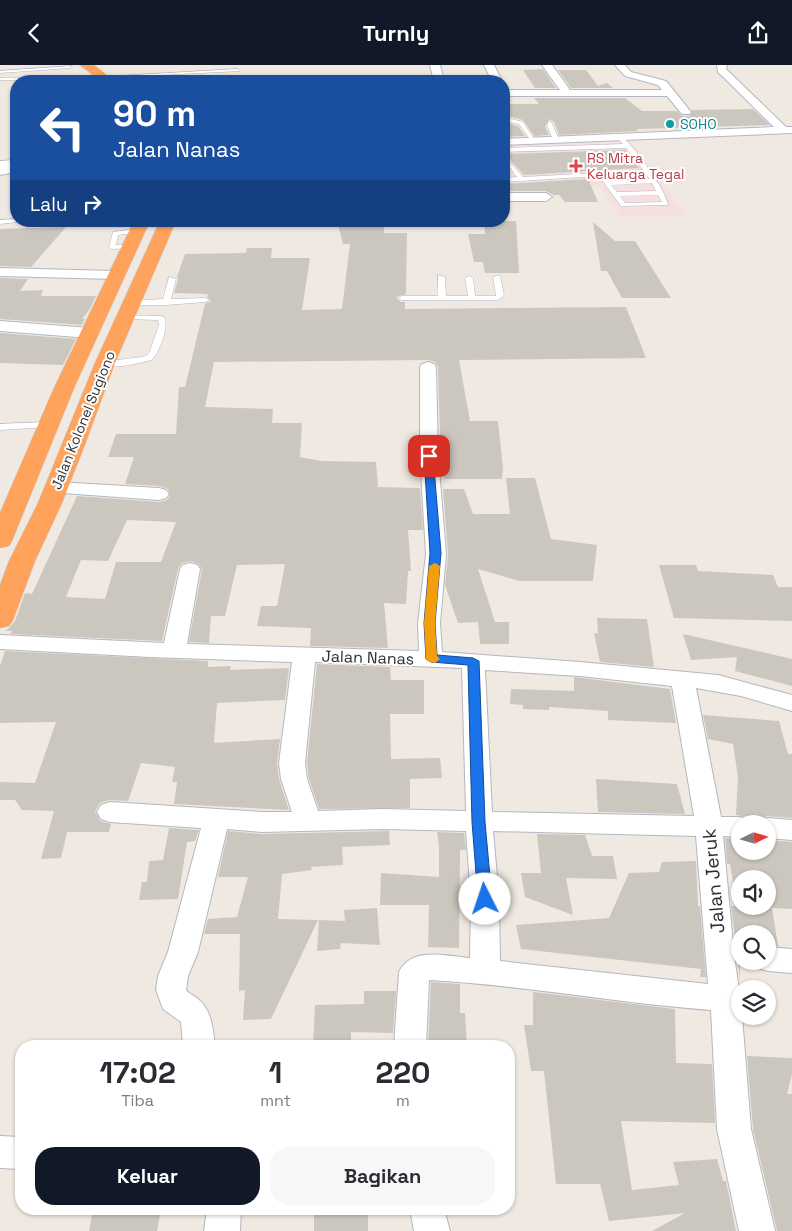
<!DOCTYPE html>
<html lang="id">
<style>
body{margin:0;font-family:"Space Grotesk",sans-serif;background:#f7f7f7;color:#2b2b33;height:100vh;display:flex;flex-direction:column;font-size:19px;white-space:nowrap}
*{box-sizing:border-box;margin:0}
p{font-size:16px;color:#7c7c81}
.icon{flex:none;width:28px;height:28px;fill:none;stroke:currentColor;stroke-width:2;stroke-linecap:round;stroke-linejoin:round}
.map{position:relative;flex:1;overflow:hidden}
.drawer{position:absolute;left:15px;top:975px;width:500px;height:175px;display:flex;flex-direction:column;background:#fff;border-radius:20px;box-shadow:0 1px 4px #0004}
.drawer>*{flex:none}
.banner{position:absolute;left:10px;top:10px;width:500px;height:152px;border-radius:20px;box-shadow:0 1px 4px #0004;background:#1a4fa0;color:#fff;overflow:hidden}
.needle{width:32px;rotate:85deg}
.buttons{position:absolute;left:731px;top:750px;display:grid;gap:10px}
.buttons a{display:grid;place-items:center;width:45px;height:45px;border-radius:50%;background:#fff;box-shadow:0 1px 4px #0004;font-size:25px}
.pin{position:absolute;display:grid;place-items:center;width:42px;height:42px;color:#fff;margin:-21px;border-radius:10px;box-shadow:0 2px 8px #0006}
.me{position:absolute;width:55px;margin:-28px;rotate:356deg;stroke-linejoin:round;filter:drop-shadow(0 0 4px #0008)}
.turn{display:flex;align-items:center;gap:18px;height:105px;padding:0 20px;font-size:22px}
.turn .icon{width:65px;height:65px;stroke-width:2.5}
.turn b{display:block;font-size:35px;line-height:42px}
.then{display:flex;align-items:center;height:48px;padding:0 20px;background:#0003;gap:10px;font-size:19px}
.eta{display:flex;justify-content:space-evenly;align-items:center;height:85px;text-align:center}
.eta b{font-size:30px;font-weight:700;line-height:35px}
.primary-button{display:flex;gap:10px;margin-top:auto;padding:10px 20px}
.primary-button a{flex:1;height:58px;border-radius:20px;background:#111827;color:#fff;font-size:20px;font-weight:700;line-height:58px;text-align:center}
.primary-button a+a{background:#f7f7f7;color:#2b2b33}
header{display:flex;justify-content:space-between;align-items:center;height:65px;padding:0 20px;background:#111827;color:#fff;font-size:22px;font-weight:700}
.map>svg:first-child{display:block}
</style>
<header><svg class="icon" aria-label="back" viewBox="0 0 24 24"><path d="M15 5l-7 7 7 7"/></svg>Turnly<svg class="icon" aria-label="share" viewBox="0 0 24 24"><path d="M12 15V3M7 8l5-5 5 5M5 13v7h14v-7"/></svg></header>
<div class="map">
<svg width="792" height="1166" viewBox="0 0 792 1166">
<rect width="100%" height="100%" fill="#efe9e1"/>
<!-- medical -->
<path fill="#f5dfe0" d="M631,77L686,150L621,152L600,121L504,124V81Z"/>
<!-- building -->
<path fill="#cbc7bf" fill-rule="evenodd" d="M543,4L556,23H535L523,5Z
M558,5H586L598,21L607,18L613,23H571Z
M534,33H625L642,46H677L682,51H690L692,45L753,44L770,60L637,64L638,66L559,70L554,57L549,54L545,61L549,70L534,71L523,55L504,50V39H539Z
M504,58L518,61L525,71L504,72Z
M625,85L639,103L524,110L505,89Z
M588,114L598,137H565L559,130H553L546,126H504V119Z
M337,156H384V168H407L406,229L396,232L401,237H405V244L626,242L646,293L459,295L470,356H498L503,403L502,414H445L441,403L438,302L435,297L428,295L214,297L205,342L273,344L272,358H302L300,392L321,396L376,397L378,422L420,423L423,465H408L411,506H408L406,539L384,538L388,583L310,581L311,563L257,561L261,541H277L285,499L237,500L225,551H211L209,578L189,577L202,504L198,499L191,496L182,498L178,504L162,576L11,569L12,566H6L15,556L25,528L32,529L77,431L159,437L167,435L170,430L168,424L160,421L125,419L134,392H108L116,369H176L179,322H185L205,239L211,236L207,232L208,229L174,228L178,214L177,212L185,189L246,188L247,183H272L271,193H310L302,245L342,244L350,179H343ZM127,455L176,457L161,497H116L105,534L66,532L81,495L108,496Z
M484,156H516L519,208H485L483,197H474L468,169H485Z
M593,157L615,176H635L671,233H622L607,206H601Z
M66,162L31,202L0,201V164Z
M0,213L28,214L20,226L43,225L41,231H96L89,245L82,254H85L82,260L0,254Z
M0,268L76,274L63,300L0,298Z
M506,413H535L551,474L597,480L593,516H519L478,504L495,557H509V579H480L478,557L458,558L445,520L448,489L443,424H464L473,449H510Z
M659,500H696L698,506L773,510L778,522H792V556L674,553Z
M597,553L647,554L654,602L600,597L594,568L598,569Z
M683,569L792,594V621L735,606L737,592L691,595Z
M5,586L208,596V602L231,601L230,605L289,603L285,635L217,638L214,678L280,674L277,698L279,714L289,745L174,739L177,717H172L175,702L141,698L128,736L109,735L100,738L95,746L100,756L111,759L109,767H67L61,793L41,794L54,746L22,745L15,735H0V717L35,718L56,657L0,658V601Z
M317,599L390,602L391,615H424V649H390L391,694L440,693L442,713L410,714V743L319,744L309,714L307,698Z
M574,612L670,624L676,658L608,655V646L549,642V645L523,644V640L510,639L511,624L574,626Z
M703,650L779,656L788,689H792V753L767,751L753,759L750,753L736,750L738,712L733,679L708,674Z
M596,714L677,719L685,749L598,747Z
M169,763L199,765L195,776L187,777L178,834L139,835L142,817H147L149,796L163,795Z
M228,766L262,769L389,766L390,780L342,782L343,800L311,802L312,805L282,809L278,854L318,855L271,954L243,955L245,925L239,926L240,869H204L208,854L237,852L248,812H218Z
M437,767L464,768L466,785H460L459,883L428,882L429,840H380L381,808L439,812V781Z
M537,769L585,770L592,791H613L617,814L566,813L573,850L525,832L521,808H541Z
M725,773L740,774V786H768V775L792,777V844L772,843L778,881L768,880V869H740V915L731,841H737L730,799H727ZM740,814H768V841H740Z
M696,796L698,841H700L706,912H700L701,904L521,884L516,860L609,853L629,808L659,807L662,797Z
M377,843L380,880L341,878L340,884L317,886L319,855L345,856L344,845Z
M431,917L460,919V948H465L467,981H428Z
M364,926H396L393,968L351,967V981H313L315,940L364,939Z
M533,927L675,944L676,998L712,999L715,1058L621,1056L632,1125L679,1120L673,1097L717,1094L723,1116H726L736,1166H652L685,1148L609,1156L600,1119H556L544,1006H531L524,960H533Z
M747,991L792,993V1009L787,1029H792V1166H777L753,1064Z
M93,1144H161L157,1166H89Z
M368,1144V1166H314V1145Z"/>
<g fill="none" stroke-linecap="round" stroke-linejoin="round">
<defs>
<path id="lane" d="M72,1L70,3L0,8V6Z
M238,4L240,6L102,13L100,12Z
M0,13L87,14L89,15H0Z
M504,52L523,57L536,77H532L519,59L504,56Z
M549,56L552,58L558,73L552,77L549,75L552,72L547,60Z
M621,71C632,78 668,128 668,140L621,141L599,111L504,117V113L517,112L504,95V90L523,112L597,108L600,106L603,108L643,105L626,83L504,87V83L623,79L618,73ZM645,109L650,114L609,116L605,111ZM652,118L656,126L617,127L611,120ZM658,130L662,137L625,138L620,131Z
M16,154V156H27L0,159V155Z
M138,164L140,165V167L118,170L116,180H131L134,182L133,183L112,184L109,182L113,167Z
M438,210L445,212L446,231H468L465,213L469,211L473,213L475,231H496L493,212L500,210L504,230L498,235H402L398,233L402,231H438Z
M169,212L176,214L171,234L205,233L209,235L205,237L166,240H130L126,238L130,236L163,234Z
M121,250L161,251L165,253C168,265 160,285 152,295C138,298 113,306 101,298C104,296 138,293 146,291L149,288L159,260L158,255L124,254H121Z
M47,357L50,358V362L0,365V359Z"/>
<path id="street" d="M430,0H440L444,16H434Z
M484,0H494L502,16H492Z
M542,0H552L570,25H662L658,20L625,11L615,0H625L631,7L666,16L691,47L690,49H682L667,31H504V25H560Z
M717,0H727L726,4L786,62H792V68L504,80V74L774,62L718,7Z
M16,101V107L0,110V102Z
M504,128H546L552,132L546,136H504Z
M0,203L115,206L120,207L122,210L120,213L115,214L0,211Z
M0,256L90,263L95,265L98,268L95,271L90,273L0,266Z
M428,297L434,299L436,302L438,391L446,489L440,558L442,587L580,597L718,610L792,630V646L741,631L696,623L721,752H740L749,755L751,759H740V772L723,771L734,890L740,932V951H742L751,1064L775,1166H739L717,1064L711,945C616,938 523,920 429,915L426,981H394L399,907C412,881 446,891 470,893L471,834L466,766L383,764L262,767L227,764L198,887L188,911L186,925C189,929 195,931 199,935C212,946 213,965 215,981H183L181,957L163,944L156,925L158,911L168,887L201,763L110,757L101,754L97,747L101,740L110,737L262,747H292L281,714L279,698L292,597L150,592L0,584V570L164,578L180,504L183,500L190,498L197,500L200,504L187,579L419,586L418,558L426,489L420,391V302L422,299ZM315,597L462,603L466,746L383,744L318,746L307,714L305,698ZM485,605L580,611L672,621L694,751L492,747ZM493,766L696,771L708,919L500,896L499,834Z
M56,417L159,423L166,425L169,429L166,433L159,435L49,427L47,423L49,419Z
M768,753L792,755V775L768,773V759H757L759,756Z
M768,882L792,884V908L768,906L758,903L754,896H768Z
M0,1071L21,1072V1104L0,1103Z
M207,1144H241L240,1166H204Z
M410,1144H444L450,1166H414Z"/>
<path id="secondary" d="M16,95V103L0,104V96Z"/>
<path id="highway" d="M80,0H94L114,16H101Z
M134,156H150L74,323L12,476L9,481L0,483V448L54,323Z
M160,156H176L115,298L84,382L62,438L35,496L13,555L9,561L0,563V520L9,496L38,438L95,298Z"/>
</defs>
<!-- lane casing -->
<use href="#lane" stroke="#b4b7c1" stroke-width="1"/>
<!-- street casing -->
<use href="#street" stroke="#b4b7c1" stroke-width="2"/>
<!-- secondary casing -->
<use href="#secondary" stroke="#b4b7c1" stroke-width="1"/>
<!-- highway casing -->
<use href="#highway" stroke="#c9c9c9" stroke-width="1"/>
<!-- lane -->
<use href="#lane" fill="#fff" fill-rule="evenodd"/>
<!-- street -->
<use href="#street" fill="#fff" fill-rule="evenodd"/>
<!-- secondary -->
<use href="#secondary" fill="#fff" fill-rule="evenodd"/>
<!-- highway -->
<use href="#highway" fill="#ffa35c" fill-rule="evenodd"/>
</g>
<!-- route -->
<path fill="#1a73e8" stroke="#114b97" d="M429,388L433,391L441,488L435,558L437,590L473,593L479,596L485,757L492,834L490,838L485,839L480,838L478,834L472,757L468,600L431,597L426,594L424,558L430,488L424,391Z"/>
<!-- slow -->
<path fill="#f59e0b" d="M435,498L440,501L435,558L437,591L440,594L435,598L427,596L426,594L424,558L429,501Z"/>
<!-- markers -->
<circle fill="#0f9aa8" stroke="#fff" stroke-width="2" cx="670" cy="59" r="5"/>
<path fill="#e0444e" stroke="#fff" stroke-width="2" d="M573.5 93.5h5v5h5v5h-5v5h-5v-5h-5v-5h5z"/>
<g text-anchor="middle" stroke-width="4" stroke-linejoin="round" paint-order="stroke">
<!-- far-culture labels -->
<g font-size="14" fill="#0d838f" stroke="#fff" text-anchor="start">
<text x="680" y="64">SOHO</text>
</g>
<!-- far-health labels -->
<g font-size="14" fill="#be3a42" stroke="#fff" text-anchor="start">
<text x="587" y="98">RS Mitra<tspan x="587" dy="16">Keluarga Tegal</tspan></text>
</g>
<!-- far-street labels -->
<g font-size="14" fill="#2e2e2e" stroke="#fff">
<text transform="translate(83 355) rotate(-68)" y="5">Jalan Kolonel Sugiono</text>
</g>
<!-- street labels -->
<g font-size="16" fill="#2e2e2e" stroke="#fff">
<text transform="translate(368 592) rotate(2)" y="6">Jalan Nanas</text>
</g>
<!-- near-street labels -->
<g font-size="19" fill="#2e2e2e" stroke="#fff">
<text transform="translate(713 816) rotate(-95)" y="7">Jalan Jeruk</text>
</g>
</g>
</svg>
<div class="buttons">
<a><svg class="needle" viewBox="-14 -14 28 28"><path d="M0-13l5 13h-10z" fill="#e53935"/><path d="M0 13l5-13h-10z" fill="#7c7c81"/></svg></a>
<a><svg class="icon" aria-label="sound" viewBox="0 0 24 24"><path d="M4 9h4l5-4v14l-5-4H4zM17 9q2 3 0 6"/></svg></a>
<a><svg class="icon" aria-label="search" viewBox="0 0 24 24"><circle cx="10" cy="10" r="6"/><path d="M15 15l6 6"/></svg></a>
<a><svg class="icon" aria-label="layers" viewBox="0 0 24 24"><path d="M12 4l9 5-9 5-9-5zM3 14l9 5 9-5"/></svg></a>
</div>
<div class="pin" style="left:429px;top:391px;background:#d93025"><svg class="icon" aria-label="arrive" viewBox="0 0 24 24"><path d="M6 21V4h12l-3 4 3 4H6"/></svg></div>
<svg class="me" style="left:485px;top:834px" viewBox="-20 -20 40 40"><circle r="19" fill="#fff"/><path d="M0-13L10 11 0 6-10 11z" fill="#1a73e8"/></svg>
<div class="banner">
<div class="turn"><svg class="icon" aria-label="left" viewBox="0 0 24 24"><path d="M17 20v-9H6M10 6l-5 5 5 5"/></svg><div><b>90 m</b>Jalan Nanas</div></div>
<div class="then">Lalu<svg class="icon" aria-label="right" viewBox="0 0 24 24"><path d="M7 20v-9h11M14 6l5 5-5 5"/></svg></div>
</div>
<section class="drawer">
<div class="eta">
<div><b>17:02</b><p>Tiba</p></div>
<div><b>1</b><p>mnt</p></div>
<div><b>220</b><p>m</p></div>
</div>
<div class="primary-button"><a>Keluar</a><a>Bagikan</a></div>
</section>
</div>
